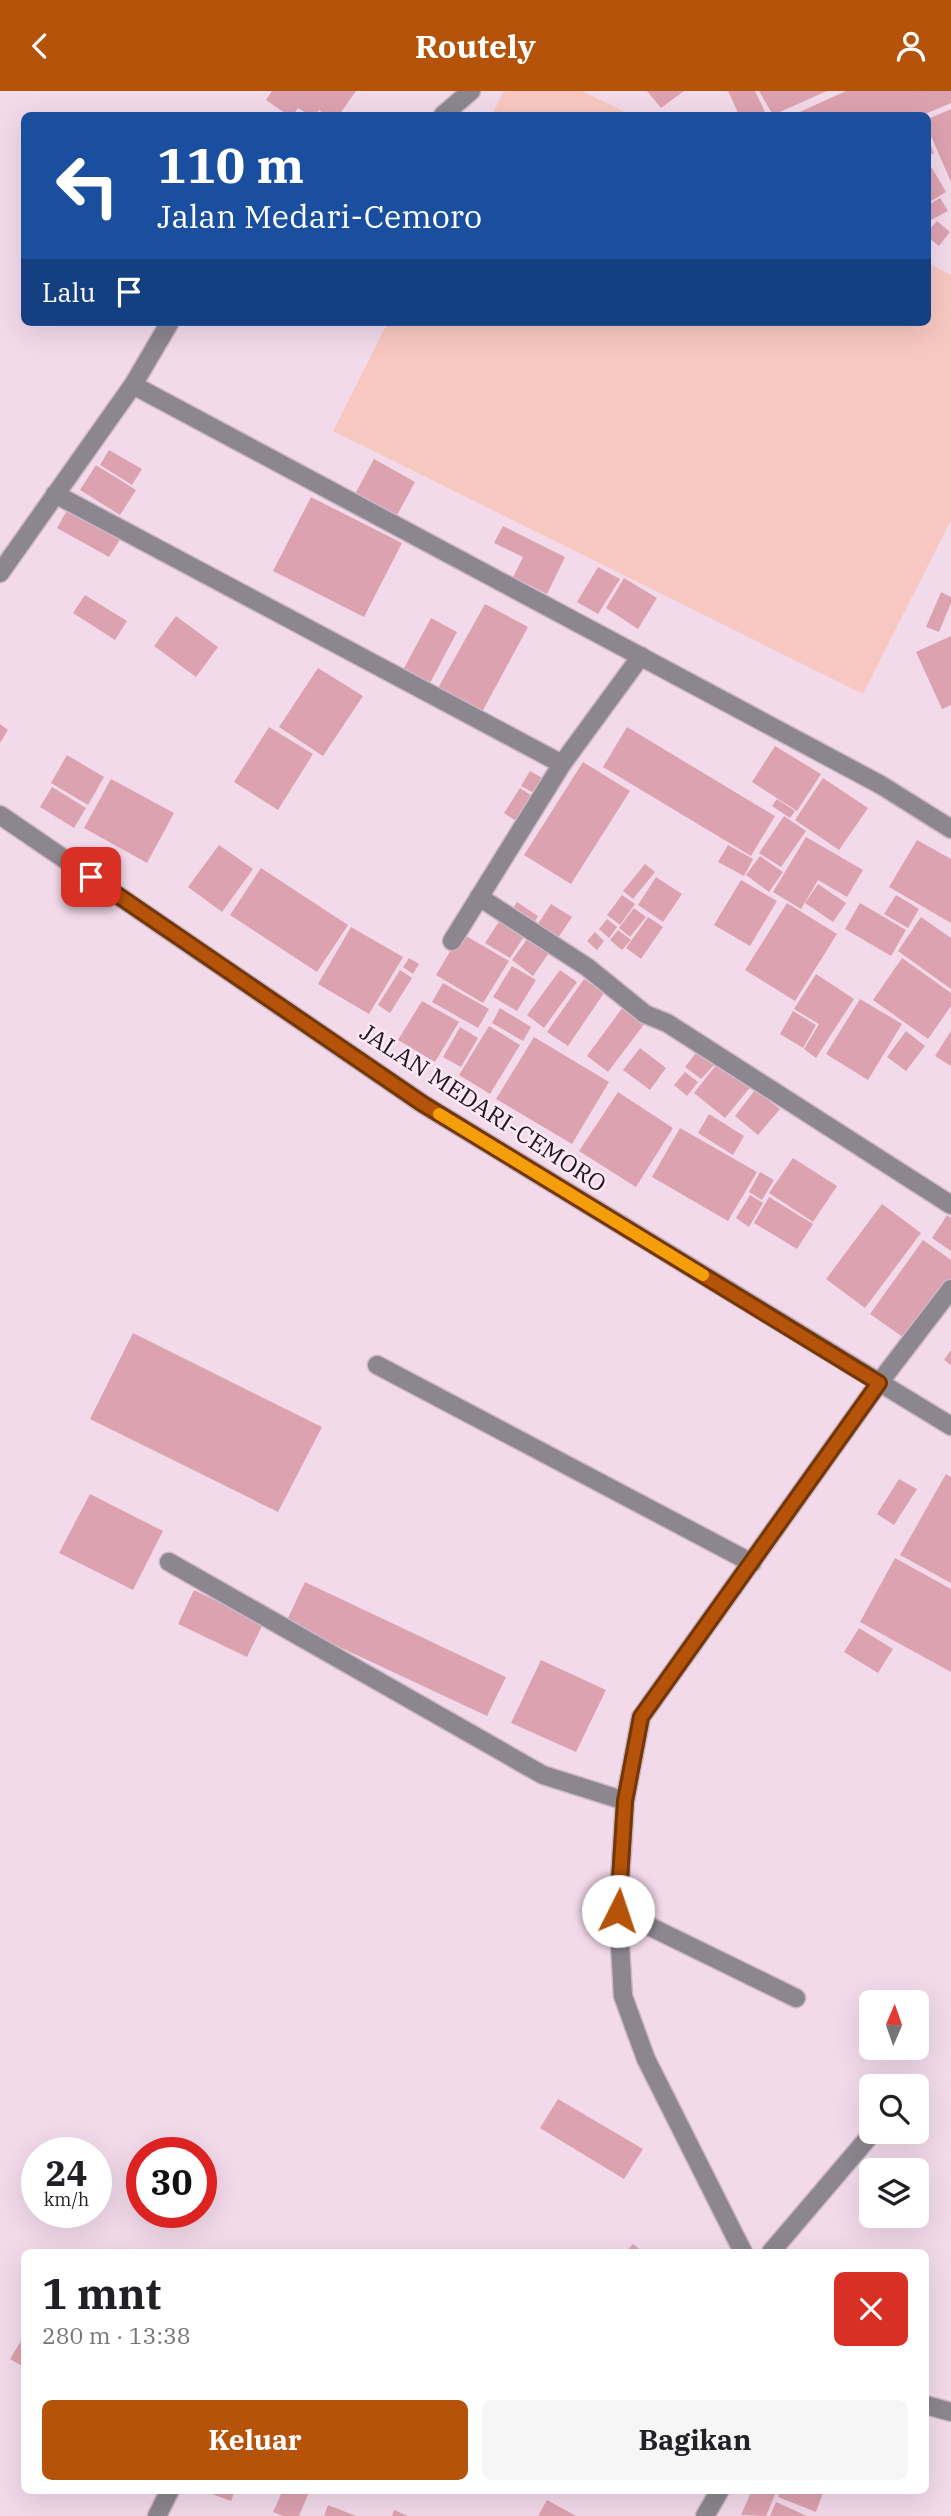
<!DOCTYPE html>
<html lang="id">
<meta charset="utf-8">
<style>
body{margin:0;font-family:"IBM Plex Serif",serif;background:#f6f6f6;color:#202124;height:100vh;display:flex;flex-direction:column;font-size:26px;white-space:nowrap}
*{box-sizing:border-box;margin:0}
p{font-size:23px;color:#757577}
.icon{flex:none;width:38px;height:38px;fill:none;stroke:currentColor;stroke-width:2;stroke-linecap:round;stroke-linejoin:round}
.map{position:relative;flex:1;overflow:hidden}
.details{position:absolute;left:21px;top:2158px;width:908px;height:245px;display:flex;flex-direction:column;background:#fff;border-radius:10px;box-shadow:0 7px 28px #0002}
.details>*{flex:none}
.top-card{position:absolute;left:21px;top:21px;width:910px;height:214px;border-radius:10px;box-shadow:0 7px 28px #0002;background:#1a4fa0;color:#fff;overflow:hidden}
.needle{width:46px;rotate:2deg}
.fabs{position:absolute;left:859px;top:1899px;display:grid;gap:14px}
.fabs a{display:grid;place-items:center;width:70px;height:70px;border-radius:10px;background:#fff;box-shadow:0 7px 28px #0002;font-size:35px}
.speed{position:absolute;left:21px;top:2046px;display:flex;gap:14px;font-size:35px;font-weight:700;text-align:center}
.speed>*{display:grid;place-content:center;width:91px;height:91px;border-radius:50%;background:#fff;box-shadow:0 7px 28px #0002;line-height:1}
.speed small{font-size:18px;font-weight:400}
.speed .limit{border:10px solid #d22;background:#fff;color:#111}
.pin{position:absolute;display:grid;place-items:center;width:60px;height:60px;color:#fff;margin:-30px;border-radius:14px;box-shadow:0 4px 10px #0006}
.me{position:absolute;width:77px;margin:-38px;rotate:4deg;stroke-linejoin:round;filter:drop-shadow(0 0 5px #0008)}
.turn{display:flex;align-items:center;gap:24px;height:147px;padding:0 21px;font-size:32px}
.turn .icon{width:91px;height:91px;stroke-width:2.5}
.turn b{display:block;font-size:49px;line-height:60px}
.then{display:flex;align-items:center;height:66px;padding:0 21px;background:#0003;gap:14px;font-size:26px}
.round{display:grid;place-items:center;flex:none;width:74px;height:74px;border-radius:10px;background:#f6f6f6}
.headline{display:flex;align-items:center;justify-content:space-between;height:119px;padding:0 21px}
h1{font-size:42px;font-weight:700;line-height:52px}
.action{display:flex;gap:14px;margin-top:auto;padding:14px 21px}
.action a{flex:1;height:80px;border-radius:10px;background:#b45309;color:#fff;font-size:28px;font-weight:700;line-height:80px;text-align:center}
.action a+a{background:#f6f6f6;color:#202124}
header{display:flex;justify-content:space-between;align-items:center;height:91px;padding:0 21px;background:#b45309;color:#fff;font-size:32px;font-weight:700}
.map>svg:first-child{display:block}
</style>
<header><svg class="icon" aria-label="back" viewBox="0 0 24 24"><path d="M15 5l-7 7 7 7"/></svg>Routely<svg class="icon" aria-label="person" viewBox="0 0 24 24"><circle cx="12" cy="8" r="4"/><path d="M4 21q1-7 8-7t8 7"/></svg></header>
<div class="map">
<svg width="951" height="2425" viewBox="0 0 951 2425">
<rect width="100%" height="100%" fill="#f3daeb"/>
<!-- green -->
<path fill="#f8c8c0" d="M504,0H582L631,24H492Z
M928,172L951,184V429L863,603L333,340L388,231H928Z"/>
<!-- building -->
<path fill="#dda2b0" d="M272,0H356L339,24H326L319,19L315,24H309L298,17L293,24H288L266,9Z
M647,0H684L661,17Z
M728,0H755L766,23L739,24Z
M759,0H827L773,24Z
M846,0H951V12L923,24H793Z
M951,18V91L928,38V28Z
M928,48L934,62L928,65Z
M932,77L946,101L928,112V80Z
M940,107L948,120L931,129L928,114Z
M937,130L950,141L939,155L928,146V140Z
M109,359L142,378L132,394L100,374Z
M374,368L415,391L396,426L355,403Z
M96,374L136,399L120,424L80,399Z
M311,406L402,452L364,526L273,480Z
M70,414L123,444L109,466L57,437Z
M503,435L565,466L547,503L513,486L523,466L494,452Z
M598,476L620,488L598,523L577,511Z
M624,487L657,507L638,538L606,517Z
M941,501L951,506V512L939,541L926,536Z
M85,504L127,530L115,549L73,522Z
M485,513L528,536L482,621L438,597Z
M176,525L218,556L196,586L154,555Z
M431,527L457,541L430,592L403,579Z
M951,545V614L942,618L916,561Z
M318,577L363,605L323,665L279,636Z
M0,633L8,639L0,652Z
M269,636L313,663L278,719L234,691Z
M627,636L775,725L751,765L603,676Z
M775,655L821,683L797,720L752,691Z
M67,664L104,686L88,714L51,692Z
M583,671L630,700L571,793L524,764Z
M530,680L546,689L537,704L521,695Z
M823,687L868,717L839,759L795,729Z
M111,688L174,722L147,772L84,737Z
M52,696L86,717L74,737L40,716Z
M520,697L535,707L519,732L504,722Z
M777,708L795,720L790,727L772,715Z
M784,725L806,740L781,776L759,762Z
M806,746L863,779L847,806L818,789L801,818L773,801Z
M917,749L951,768V832L889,796Z
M219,754L253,778L222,821L188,796Z
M728,754L753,768L744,785L718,771Z
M760,765L783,781L769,801L746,784Z
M645,773L655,781L633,808L623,800Z
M261,777L348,834L317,881L230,824Z
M656,786L682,803L663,831L638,814Z
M741,789L777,810L750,855L714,834Z
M818,793L846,812L833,831L805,812Z
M622,804L635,813L620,834L607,824Z
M896,804L919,818L908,837L884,823Z
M517,811L538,825L533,834L511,821Z
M787,812L837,843L795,910L745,879Z
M860,812L906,839L891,865L845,838Z
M551,813L572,826L558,847L537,834Z
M634,817L646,826L630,846L619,837Z
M502,826L527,841L510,867L485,852Z
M648,826L663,836L641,868L626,857Z
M921,826L951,847V898L898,860Z
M607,828L617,836L609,847L599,838Z
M351,836L403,866L369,923L318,893Z
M618,839L631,849L622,859L610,849Z
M595,841L604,850L597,859L587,850Z
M461,842L509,870L483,912L436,884Z
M530,844L551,859L533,885L512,869Z
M409,867L419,873L413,883L403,876Z
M902,867L951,902V915L928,948L873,909Z
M512,875L536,889L517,920L493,906Z
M400,879L412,887L390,922L378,914Z
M560,879L577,891L544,937L527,924Z
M816,883L854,908L816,967L804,958L819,933L794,918Z
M584,888L604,902L568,955L547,941Z
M443,892L489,918L478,937L432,911Z
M860,908L902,933L868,989L826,963Z
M422,910L459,931L435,971L398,949Z
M623,916L645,932L608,981L587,965Z
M500,917L531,936L523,950L492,932Z
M793,920L816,934L803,957L780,943Z
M489,935L520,954L490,1003L459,984Z
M460,936L478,947L461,976L443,966Z
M906,940L925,955L906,980L887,966Z
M951,940V975L935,965Z
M534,946L609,991L572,1053L496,1008Z
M640,957L666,977L650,999L623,979Z
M699,958L716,972L701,988L685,976Z
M720,969L752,994L725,1027L694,1002Z
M685,981L698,991L687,1005L674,994Z
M755,999L780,1018L758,1044L735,1025Z
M618,1001L673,1037L636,1096L579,1060Z
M709,1023L744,1045L733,1064L698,1042Z
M680,1037L757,1081L728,1130L652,1086Z
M793,1067L837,1095L813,1131L769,1102Z
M760,1081L774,1089L762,1109L749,1101Z
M750,1104L763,1112L749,1136L736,1127Z
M769,1106L813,1133L797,1158L754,1132Z
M882,1113L921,1142L865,1217L826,1188Z
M947,1124L951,1127V1160L932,1147Z
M923,1149L951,1169V1194L910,1251L870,1223Z
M133,1242L322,1336L278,1421L90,1328Z
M951,1259V1274L944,1269Z
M946,1383L951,1386V1492L900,1464Z
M899,1388L917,1398L894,1434L877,1423Z
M90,1403L163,1440L133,1499L59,1462Z
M895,1467L951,1498V1581L860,1531Z
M305,1491L506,1586L487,1625L286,1531Z
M194,1499L263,1533L247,1566L178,1533Z
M859,1537L893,1558L878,1582L844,1561Z
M541,1569L606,1599L576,1661L511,1632Z
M558,2008L643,2058L624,2088L540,2037Z
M633,2153L643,2161H626Z
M24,2245V2276L10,2268Z
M201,2399H235L231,2410Z
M283,2399H310L299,2425H283L273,2421Z
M752,2399H777L766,2425L741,2424Z
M780,2399H824L816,2421L778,2406Z
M547,2409L576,2425H538Z
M776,2411L807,2425H770Z
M328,2414L356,2425H324Z
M394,2419L408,2425H392Z"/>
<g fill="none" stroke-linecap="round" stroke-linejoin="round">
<defs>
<path id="minor" d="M443,24L471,0
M133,294L881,694L951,738
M55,403L562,673
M0,482L133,294L170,231
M0,724L423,1013L951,1335
M479,806L587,876L645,923L667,932L951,1114
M452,850L562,673L641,565
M377,1274L752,1472
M169,1471L543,1684L625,1710
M618,1820L796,1907
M743,2161L646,1968L623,1905L618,1820L625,1710L641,1626L879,1292L951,1198
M771,2161L874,2040
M926,2314L951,2321
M157,2425L170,2399
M705,2425L720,2399"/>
</defs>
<!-- minor casing -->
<use href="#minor" stroke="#cdb7c6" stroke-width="21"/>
<!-- minor -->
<use href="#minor" stroke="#8c868f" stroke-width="18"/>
</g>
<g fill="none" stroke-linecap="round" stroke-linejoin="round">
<defs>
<path id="route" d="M91,786L423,1013L879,1292L641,1626L625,1710L618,1820"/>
</defs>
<!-- route casing -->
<use href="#route" stroke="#753606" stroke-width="18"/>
<!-- route -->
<use href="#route" stroke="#b45309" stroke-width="12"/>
<!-- slow -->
<path stroke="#f59e0b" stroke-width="12" d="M439,1023L703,1184"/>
</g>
<g text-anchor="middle" stroke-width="5" stroke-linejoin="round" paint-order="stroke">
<!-- street labels -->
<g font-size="24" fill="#1f161c" stroke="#fde9f6">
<text transform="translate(483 1017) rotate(33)" y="8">JALAN MEDARI-CEMORO</text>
</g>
</g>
</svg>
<div class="fabs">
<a><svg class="needle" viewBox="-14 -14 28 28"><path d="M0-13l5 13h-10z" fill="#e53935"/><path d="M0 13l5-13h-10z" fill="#757577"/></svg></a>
<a><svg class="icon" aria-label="search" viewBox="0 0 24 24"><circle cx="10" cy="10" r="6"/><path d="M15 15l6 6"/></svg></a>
<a><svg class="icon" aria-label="layers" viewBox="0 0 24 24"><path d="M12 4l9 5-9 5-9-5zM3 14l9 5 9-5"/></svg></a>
</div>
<div class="speed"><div>24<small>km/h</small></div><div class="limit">30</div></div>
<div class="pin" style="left:91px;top:786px;background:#d93025"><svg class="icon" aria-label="arrive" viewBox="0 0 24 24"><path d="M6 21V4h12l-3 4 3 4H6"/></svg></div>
<svg class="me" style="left:618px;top:1820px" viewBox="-20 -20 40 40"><circle r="19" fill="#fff"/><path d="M0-13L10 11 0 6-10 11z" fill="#b45309"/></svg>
<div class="top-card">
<div class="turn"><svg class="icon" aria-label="left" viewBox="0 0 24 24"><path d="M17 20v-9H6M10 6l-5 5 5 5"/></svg><div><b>110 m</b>Jalan Medari-Cemoro</div></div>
<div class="then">Lalu<svg class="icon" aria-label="arrive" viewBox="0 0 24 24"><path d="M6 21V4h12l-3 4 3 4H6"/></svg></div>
</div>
<section class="details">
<div class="headline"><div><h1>1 mnt</h1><p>280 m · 13:38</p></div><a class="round" style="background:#d93025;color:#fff"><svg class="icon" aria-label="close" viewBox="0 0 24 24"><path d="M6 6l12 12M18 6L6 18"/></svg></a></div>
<div class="action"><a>Keluar</a><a>Bagikan</a></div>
</section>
</div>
